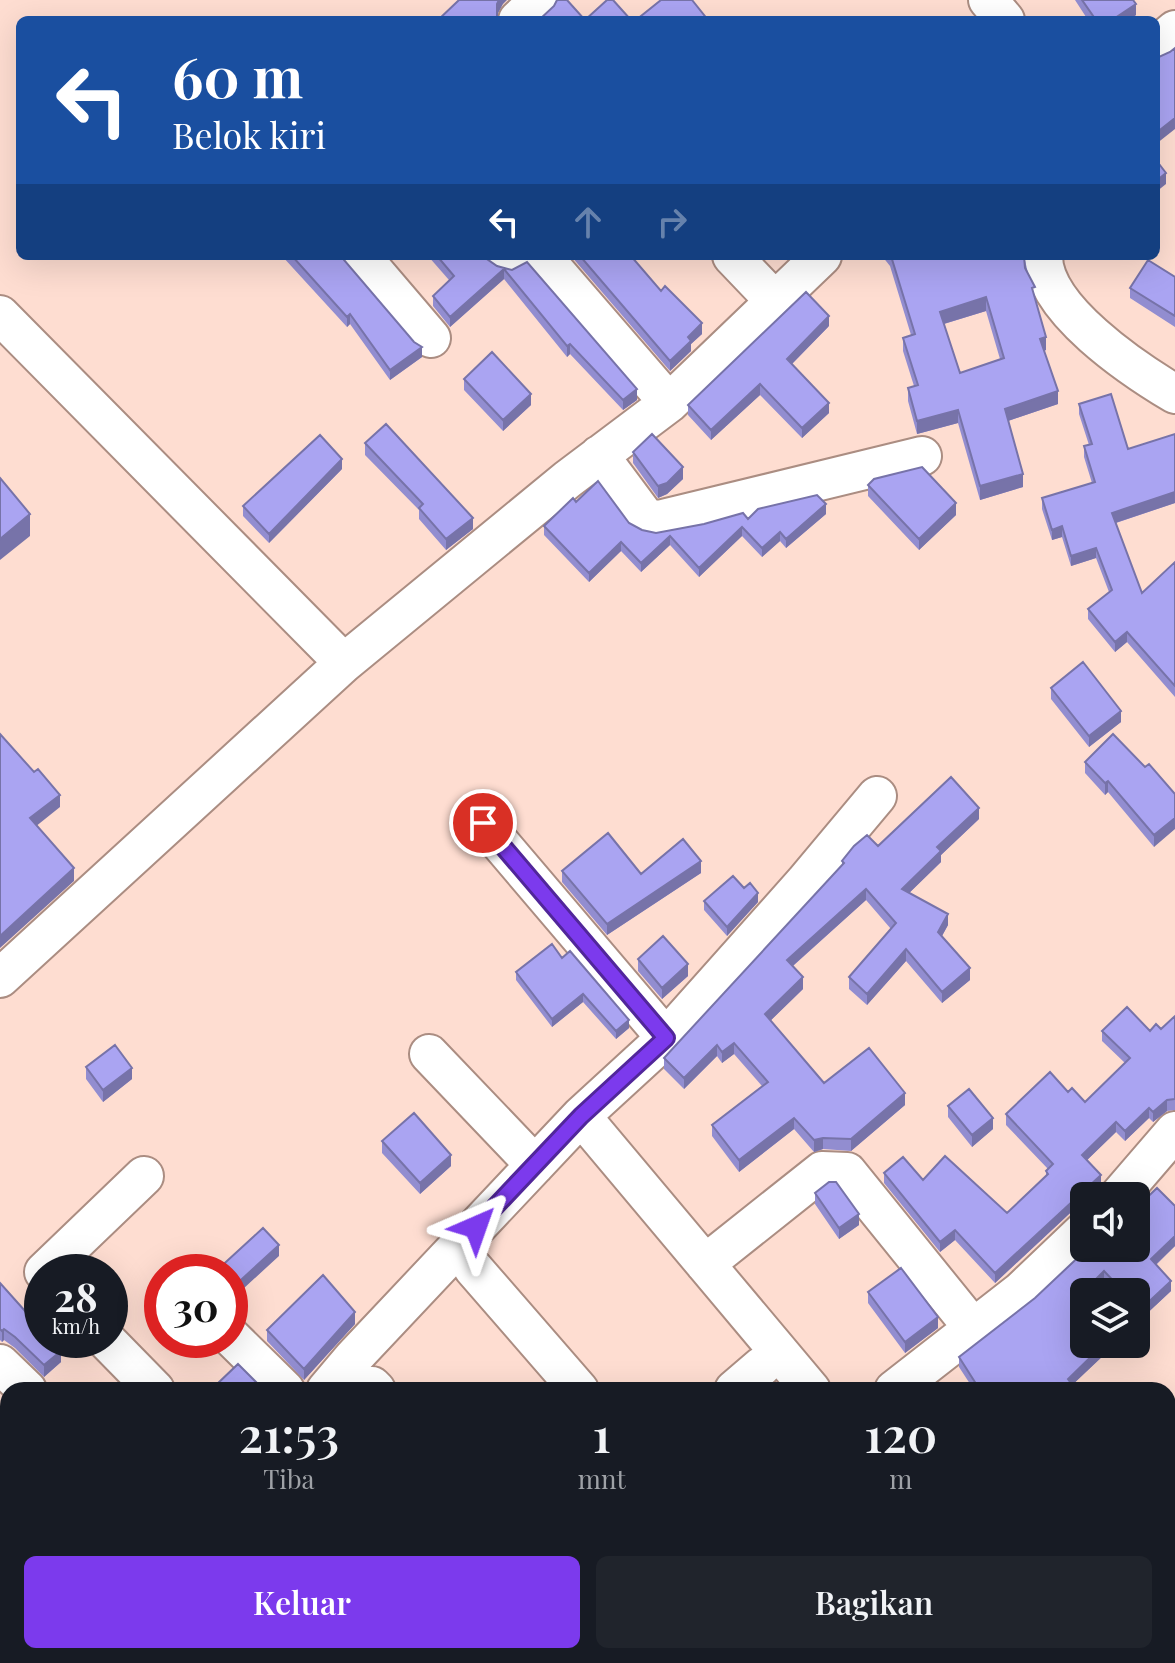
<!DOCTYPE html>
<html lang="id">
<style>
body{margin:0;font-family:"Playfair Display",serif;background:#20242c;color:#f1f3f6;height:100vh;display:flex;flex-direction:column;font-size:30px;white-space:nowrap}
*{box-sizing:border-box;margin:0}
p{font-size:26px;color:#9ea1a6}
.icon{flex:none;width:44px;height:44px;fill:none;stroke:currentColor;stroke-width:2;stroke-linecap:round;stroke-linejoin:round}
.map{position:relative;flex:1;overflow:hidden}
.details{position:absolute;left:0px;top:1382px;width:1176px;height:282px;display:flex;flex-direction:column;background:#171b24;border-radius:24px 24px 0 0;box-shadow:0 8px 32px #0002}
.details>*{flex:none}
.hud{position:absolute;left:16px;top:16px;width:1144px;height:244px;border-radius:12px;box-shadow:0 8px 32px #0002;background:#1a4fa0;color:#fff;overflow:hidden}
.tools{position:absolute;left:1070px;top:1182px;display:grid;gap:16px}
.tools a{display:grid;place-items:center;width:80px;height:80px;border-radius:12px;background:#171b24;box-shadow:0 8px 32px #0002;font-size:40px}
.speed{position:absolute;left:24px;top:1254px;display:flex;gap:16px;font-size:40px;font-weight:700;text-align:center}
.speed>*{display:grid;place-content:center;width:104px;height:104px;border-radius:50%;background:#171b24;box-shadow:0 8px 32px #0002;line-height:1}
.speed small{font-size:20px;font-weight:400}
.speed .limit{border:12px solid #d22;background:#fff;color:#111}
.pin{position:absolute;display:grid;place-items:center;width:68px;height:68px;color:#fff;margin:-34px;border:4px solid #fff;border-radius:50%;box-shadow:0 2px 8px #0007}
.me{position:absolute;width:88px;margin:-44px;rotate:43deg;stroke-linejoin:round;filter:drop-shadow(0 0 6px #0008)}
.turn{display:flex;align-items:center;gap:28px;height:168px;padding:0 24px;font-size:36px}
.turn .icon{width:104px;height:104px;stroke-width:2.5}
.turn b{display:block;font-size:56px;line-height:68px}
.lanes{display:flex;align-items:center;height:76px;padding:0 24px;background:#0003;justify-content:center;gap:40px;direction:ltr}
.lanes .off{opacity:.35}
.eta{display:flex;justify-content:space-evenly;align-items:center;height:136px;text-align:center}
.eta b{font-size:48px;font-weight:600;line-height:56px}
.action{display:flex;gap:16px;margin-top:auto;padding:16px 24px}
.action a{flex:1;height:92px;border-radius:12px;background:#7c3aed;color:#fff;font-size:32px;font-weight:600;line-height:92px;text-align:center}
.action a+a{background:#20242c;color:#f1f3f6}
.map>svg:first-child{display:block}
</style>
<div class="map">
<svg width="1175" height="1663" viewBox="0 0 1175 1663">
<rect width="100%" height="100%" fill="#feddd1"/>
<g fill="none" stroke-linecap="round" stroke-linejoin="round">
<defs>
<path id="minor" d="M988,0L1005,20
M518,20L539,0
M1156,46L1175,30
M361,256L431,338
M505,256L510,258L513,256
M542,256L669,403
M732,256L775,301
M1043,256C1043,309 1133,369 1175,394
M0,315L344,663
M599,455L646,518L659,520L922,456
M483,823L666,1038
M0,978L344,663L568,479L669,403L822,256
M429,1054L535,1165
M581,1116L811,1390
M1119,1196L1175,1131
M705,1264L822,1171L847,1172L974,1329
M473,1268L579,1390
M44,1272L144,1176
M230,1336L285,1390
M106,1340L155,1390
M0,1364L27,1390
M372,1386L376,1390
M326,1390L353,1358L581,1116L666,1038L805,882L877,796
M734,1390L762,1366
M894,1390L1021,1291L1084,1231
M1168,1471L1175,1473
M421,1656L427,1663
M607,1656L613,1663
M807,1656L813,1663
M1017,1656L1024,1663
M897,1663L905,1656
M1165,1663L1175,1651"/>
</defs>
<!-- minor casing -->
<use href="#minor" stroke="#ab8d82" stroke-width="42"/>
<!-- minor -->
<use href="#minor" stroke="#fff" stroke-width="38"/>
</g>
<!-- wall -->
<path fill="#928dd0" fill-rule="evenodd" d="M1075,0H1133L1136,15L1128,20H1088Z
M282,256H342L344,260L422,357L390,380L350,324L347,327Z
M428,256H486L487,259L497,266L512,270L637,400L623,410L570,354L567,357L504,279L450,327L433,306V296L449,280Z
M571,256H631L661,291L702,334L691,344V351L670,371Z
M882,256H1024L1046,350L1044,351L1058,404L1008,421L1023,487L980,500L958,423L917,434L908,401V388L914,386L903,351V338L911,335L890,266ZM986,311L1000,359L960,373L944,324Z
M1175,277V327L1130,298V288Z
M829,326L792,364L829,413L802,438L760,395L711,440L688,415V405Z
M464,379L531,405L503,431L464,390Z
M1079,404L1128,449L1175,434V503L1116,523L1142,593L1175,562V697L1127,642L1115,652L1088,619V609L1109,592L1096,558L1071,566L1062,537L1052,540L1042,509V498L1092,483L1084,457V446L1089,445L1079,414Z
M365,443L473,529L446,550L419,519V510L365,455Z
M633,452L683,479L667,494L658,498L633,463Z
M342,469L269,543L243,516V506Z
M868,485L956,515L919,550L868,496Z
M576,502L629,523L642,530L656,533L748,519L826,514L786,548L780,541L762,557L742,536L699,577L670,545L641,572L621,551L589,582L544,535V526Z
M1051,688L1121,722L1089,747L1051,699Z
M1085,762L1145,767L1175,794L1154,847L1108,792L1105,795L1085,773Z
M979,819L941,855V862L909,893L948,925L942,936L970,980L942,1003L906,961L867,1005L849,989V977L891,929L866,900L793,966L803,989L770,1021L824,1083L905,1105L851,1151L823,1149L814,1152L794,1129L739,1172L712,1136V1125L762,1086L734,1054L722,1063L717,1056L684,1089L664,1069V1058L842,865V861L878,846Z
M562,871L641,874L701,873L607,935L562,882Z
M704,901L758,902L727,936L704,910Z
M562,958L629,1028L616,1039L583,1002L552,1027L516,980V972Z
M638,959L688,976L662,999L638,971Z
M1175,1016V1110L1167,1111L1153,1122L1149,1118L1125,1141L1116,1132L1087,1160L1101,1185L1089,1196H1084V1200L995,1283L955,1240L940,1252L884,1183V1173L923,1180L1007,1213L1046,1176V1171L1048,1169L1006,1125V1114L1068,1092L1085,1102L1125,1063L1102,1041V1031H1150L1161,1029Z
M86,1067L132,1079L103,1102L86,1079Z
M948,1106L993,1129L972,1147L948,1117Z
M382,1141L451,1166L420,1194L382,1153Z
M815,1193L859,1225L839,1239L815,1204Z
M1175,1206V1246L1156,1265L1171,1291L1141,1319L1136,1314V1292H1114L1104,1281L1093,1292H1084V1301L1077,1308L1084,1344H1106V1353L1072,1385L1076,1390H974L959,1367V1357Z
M0,1283L61,1362L44,1377L15,1348L4,1340L2,1342L0,1340Z
M868,1292L938,1328L905,1353L868,1303Z
M355,1324L304,1380L267,1341V1330Z"/>
<!-- shaded-wall -->
<path fill="#7773a9" d="M499,0H507L503,4L497,15V4Z
M1136,4V15L1128,20H1112Z
M1175,118V129L1156,144V133Z
M1166,173V184L1156,192V181Z
M504,269V279L450,327V317Z
M986,297V311L940,325V312Z
M350,314V324L347,327V317Z
M829,316V326L787,369V359Z
M702,323V334L691,344V351L670,371V361L688,337Z
M1046,337V350L1040,352V339Z
M570,344V354L567,357V346Z
M422,347V357L390,380V370Z
M760,384V395L711,440V430Z
M637,389V400L623,410V400Z
M1058,391V404L1005,422V409Z
M531,394V405L503,431V420Z
M829,403V413L802,438V428Z
M958,410V423L917,434V421Z
M342,459V469L269,543V534Z
M683,467V479L667,494L658,498V486Z
M1023,474V487L980,500V486Z
M1175,492V503L1112,524V513Z
M956,503V515L919,550V539Z
M826,504V514L786,548V539Z
M30,514V536L0,560V539Z
M473,518V529L446,550V539Z
M1062,526V537L1052,540V530Z
M742,527V536L699,577V568Z
M780,532V541L762,557V548Z
M670,536V545L641,572V563Z
M621,542V551L589,582V573Z
M1096,548V558L1071,566V556Z
M1127,632V642L1115,652V642Z
M1121,711V722L1089,747V736Z
M1108,781V792L1105,795V783Z
M60,795V807L30,831V818Z
M979,808V819L941,855V862L902,900V889L937,847Z
M1175,818V829L1154,847V835Z
M701,861V873L607,935V924Z
M74,868V881L0,948V936Z
M866,889V900L787,971V960Z
M758,893V902L727,936V927Z
M948,914V925L938,943V932Z
M906,949V961L867,1005V994Z
M688,964V976L662,999V988Z
M970,968V980L942,1003V992Z
M803,977V989L765,1026V1014Z
M583,994V1002L552,1027V1019Z
M629,1020V1028L616,1039V1031Z
M734,1043V1054L722,1063V1052Z
M717,1045V1056L684,1089V1078Z
M132,1068V1079L103,1102V1090Z
M905,1093V1105L851,1151V1139Z
M1167,1100V1111L1153,1122V1112Z
M1149,1108V1118L1125,1141V1131Z
M794,1118V1129L739,1172V1160Z
M993,1118V1129L972,1147V1135Z
M1116,1122V1132L1082,1165V1155Z
M823,1138V1149L814,1152V1140Z
M451,1155V1166L420,1194V1183Z
M1101,1175V1185L1089,1196H1084V1200L995,1283V1273Z
M859,1214V1225L839,1239V1228Z
M955,1230V1240L940,1252V1242Z
M1175,1236V1246L1151,1269V1259Z
M279,1245V1256L230,1301V1290Z
M1104,1271V1281L1093,1292H1084V1301L1072,1313V1303Z
M1171,1281V1291L1141,1319V1309Z
M355,1312V1324L304,1380V1369Z
M938,1317V1328L905,1353V1342Z
M4,1329V1340L2,1342V1331Z
M1104,1344H1106V1353L1068,1389V1379Z
M61,1351V1362L44,1377V1365Z"/>
<!-- building -->
<path fill="#aaa4f2" stroke="#7773a9" stroke-width="2" fill-rule="evenodd" d="M459,0H499L497,4V16L499,20H438Z
M557,0H567L585,20H539L554,6Z
M607,0H613L631,20H585Z
M661,0H692L708,20H636Z
M1082,0H1133L1136,4L1112,20H1096Z
M1175,48V118L1156,133V56L1159,57L1170,52Z
M1156,160L1166,173L1156,181Z
M292,256H342L344,260L414,342L422,347L390,370L350,314L347,317Z
M437,256H486L487,259L497,266L512,270L527,262L637,389L623,400L570,344L567,346L504,269L450,317L433,296L454,276Z
M580,256H631L661,291L665,286L702,323L688,337L691,341L670,361Z
M891,256H1024L1025,268L1035,287L1032,288L1046,337L1040,339L1058,391L1005,409L1023,474L980,486L958,410L917,421L908,388L918,385L903,338L915,334ZM986,297L1004,358L960,373L940,312Z
M1148,260L1175,277V316L1130,288Z
M806,292L829,316L787,359L829,403L802,428L760,384L711,430L688,405Z
M492,352L531,394L503,420L464,379Z
M1111,394L1128,449L1175,434V492L1112,513L1142,593L1175,562V686L1127,632L1115,642L1088,609L1112,590L1096,548L1071,556L1062,526L1052,530L1042,498L1095,482L1084,446L1092,444L1079,404Z
M386,424L473,518L446,539L419,508L423,504L365,443Z
M652,434L683,467L667,483L658,486L633,452Z
M320,435L342,459L269,534L243,506Z
M922,467L956,503L919,539L868,485L874,479Z
M0,478L30,514L0,539Z
M598,481L629,523L642,530L656,533L704,524L743,513L748,519L758,509L817,495L826,504L786,539L780,532L762,548L742,527L699,568L670,536L641,563L621,542L589,573L544,526L573,498L576,502Z
M1083,662L1121,711L1089,736L1051,688Z
M0,734L34,772L38,769L60,795L30,818L74,868L0,936Z
M1113,734L1145,767L1149,764L1175,794V818L1154,835L1108,781L1105,783L1085,762Z
M951,777L979,808L937,847L941,851L902,889L948,914L938,932L970,968L942,992L906,949L867,994L849,977L896,923L866,889L787,960L803,977L765,1014L824,1083L869,1048L905,1093L851,1139L823,1138L814,1140L794,1118L739,1160L712,1125L768,1082L734,1043L722,1052L717,1045L684,1078L664,1058L844,863L842,861L854,846L867,835L878,846Z
M608,833L641,874L683,839L701,861L607,924L562,871Z
M733,876L744,888L750,883L758,893L727,927L704,901Z
M663,936L688,964L662,988L638,959Z
M552,944L562,958L570,951L629,1020L616,1031L583,994L552,1019L516,972Z
M1127,1007L1150,1031L1156,1024L1161,1029L1175,1016V1099L1167,1100L1153,1112L1149,1108L1125,1131L1116,1122L1082,1155L1101,1175L995,1273L955,1230L940,1242L884,1173L903,1157L923,1180L945,1156L1007,1213L1048,1174L1046,1171L1053,1164L1006,1114L1050,1072L1068,1092L1072,1088L1085,1102L1130,1058L1102,1031Z
M115,1045L132,1068L103,1090L86,1067Z
M969,1089L993,1118L972,1135L948,1106Z
M414,1113L451,1155L420,1183L382,1141Z
M829,1182H836L859,1214L839,1228L815,1193Z
M1157,1188L1175,1206V1236L1151,1259L1171,1281L1141,1309L1136,1304V1292H1124L1104,1271L1072,1303L1084,1315V1344H1104L1068,1379L1076,1390H980L959,1357L1035,1298L1088,1248H1136V1208Z
M263,1228L279,1245L230,1290V1272H215Z
M901,1268L938,1317L905,1342L868,1292Z
M323,1275L355,1312L304,1369L267,1330Z
M0,1283L42,1330V1340H51L61,1351L44,1365L15,1337L4,1329L2,1331L0,1329Z
M238,1364L264,1390H218L214,1387Z"/>
<g fill="none" stroke-linecap="round" stroke-linejoin="round">
<defs>
<path id="route" d="M476,1227L581,1116L666,1038L483,823"/>
</defs>
<!-- route casing -->
<use href="#route" stroke="#51269a" stroke-width="20"/>
<!-- route -->
<use href="#route" stroke="#7c3aed" stroke-width="14"/>
</g>
</svg>
<div class="tools">
<a><svg class="icon" aria-label="sound" viewBox="0 0 24 24"><path d="M4 9h4l5-4v14l-5-4H4zM17 9q2 3 0 6"/></svg></a>
<a><svg class="icon" aria-label="layers" viewBox="0 0 24 24"><path d="M12 4l9 5-9 5-9-5zM3 14l9 5 9-5"/></svg></a>
</div>
<div class="speed"><div>28<small>km/h</small></div><div class="limit">30</div></div>
<div class="pin" style="left:483px;top:823px;background:#d93025"><svg class="icon" aria-label="arrive" viewBox="0 0 24 24"><path d="M6 21V4h12l-3 4 3 4H6"/></svg></div>
<svg class="me" style="left:476px;top:1227px" viewBox="-20 -20 40 40"><path d="M0-17L14 15 0 8-14 15z" fill="#7c3aed" stroke="#fff" stroke-width="4"/></svg>
<div class="hud">
<div class="turn"><svg class="icon" aria-label="left" viewBox="0 0 24 24"><path d="M17 20v-9H6M10 6l-5 5 5 5"/></svg><div><b>60 m</b>Belok kiri</div></div>
<div class="lanes"><svg class="icon" aria-label="left" viewBox="0 0 24 24"><path d="M17 20v-9H6M10 6l-5 5 5 5"/></svg><svg class="icon off" aria-label="ahead" viewBox="0 0 24 24"><path d="M12 20V5M6 11l6-6 6 6"/></svg><svg class="icon off" aria-label="right" viewBox="0 0 24 24"><path d="M7 20v-9h11M14 6l5 5-5 5"/></svg></div>
</div>
<section class="details">
<div class="eta">
<div><b>21:53</b><p>Tiba</p></div>
<div><b>1</b><p>mnt</p></div>
<div><b>120</b><p>m</p></div>
</div>
<div class="action"><a>Keluar</a><a>Bagikan</a></div>
</section>
</div>
